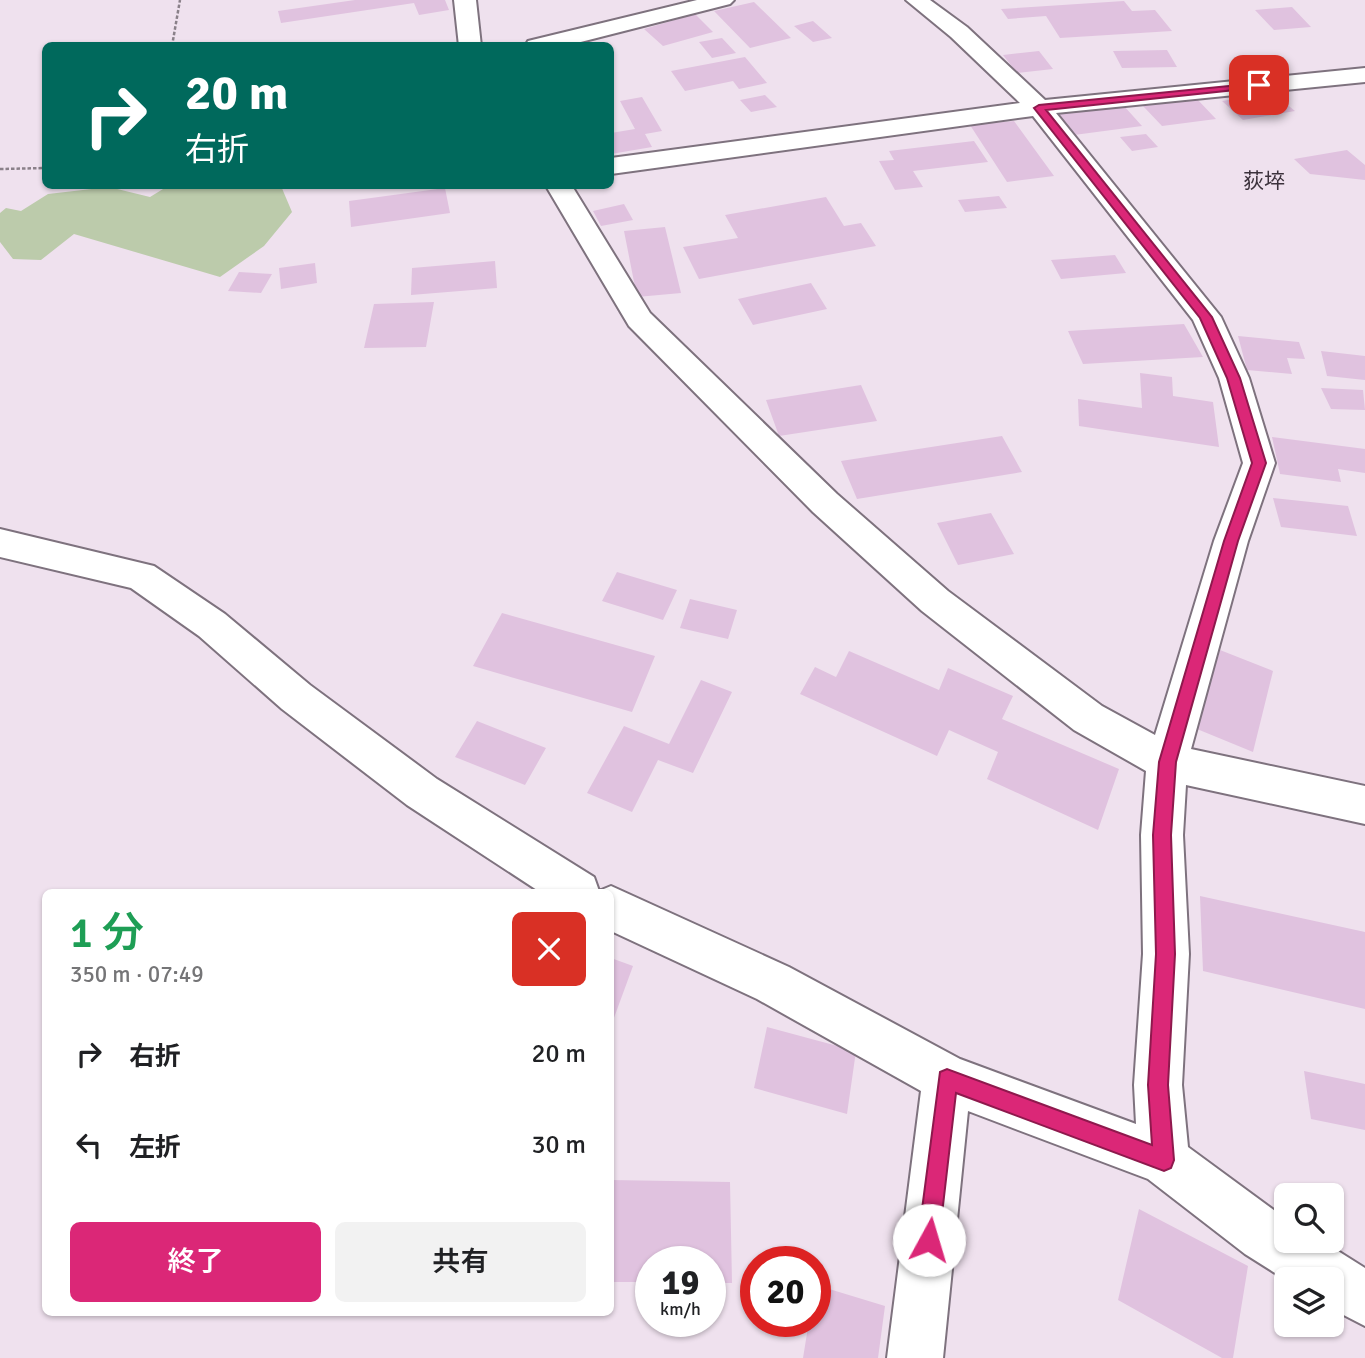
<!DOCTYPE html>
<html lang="ja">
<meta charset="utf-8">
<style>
body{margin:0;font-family:Signika,"Noto Sans JP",sans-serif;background:#f2f2f2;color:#202124;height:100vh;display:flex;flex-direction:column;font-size:26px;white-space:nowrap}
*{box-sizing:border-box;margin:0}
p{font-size:23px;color:#757577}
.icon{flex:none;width:38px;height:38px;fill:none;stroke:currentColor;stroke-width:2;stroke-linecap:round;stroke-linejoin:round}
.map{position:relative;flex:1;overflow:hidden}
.details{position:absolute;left:42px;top:889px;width:572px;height:427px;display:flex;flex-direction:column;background:#fff;border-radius:10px;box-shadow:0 2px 5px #0004}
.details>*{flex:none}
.banner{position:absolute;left:42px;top:42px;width:572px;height:147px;border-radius:10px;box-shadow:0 2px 5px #0004;background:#00695c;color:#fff;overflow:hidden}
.tools{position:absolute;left:1274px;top:1183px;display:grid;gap:14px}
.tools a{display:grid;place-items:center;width:70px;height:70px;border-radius:10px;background:#fff;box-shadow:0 2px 5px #0004;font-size:35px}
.speed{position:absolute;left:635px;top:1246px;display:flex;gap:14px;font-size:35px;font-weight:700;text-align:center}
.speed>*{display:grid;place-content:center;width:91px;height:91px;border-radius:50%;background:#fff;box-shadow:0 2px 5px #0004;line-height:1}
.speed small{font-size:18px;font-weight:400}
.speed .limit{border:10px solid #d22;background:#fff;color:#111}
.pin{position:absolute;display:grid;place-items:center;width:60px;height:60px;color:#fff;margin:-30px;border-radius:14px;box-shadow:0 4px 10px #0006}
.me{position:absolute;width:77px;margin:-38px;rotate:6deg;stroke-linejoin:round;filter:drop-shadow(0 0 5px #0008)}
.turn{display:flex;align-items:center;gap:24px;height:147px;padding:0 28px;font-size:32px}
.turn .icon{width:91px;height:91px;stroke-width:2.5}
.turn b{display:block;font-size:49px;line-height:60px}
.round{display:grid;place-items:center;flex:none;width:74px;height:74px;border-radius:10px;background:#f2f2f2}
.overview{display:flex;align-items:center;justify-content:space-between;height:119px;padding:0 28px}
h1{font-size:42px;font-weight:600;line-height:52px;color:#1e9e55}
.button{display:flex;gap:14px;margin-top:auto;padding:14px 28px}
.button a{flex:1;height:80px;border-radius:10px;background:#db2777;color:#fff;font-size:28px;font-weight:600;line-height:80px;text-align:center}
.button a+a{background:#f2f2f2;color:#202124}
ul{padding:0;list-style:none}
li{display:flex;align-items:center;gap:21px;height:91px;padding:0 28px}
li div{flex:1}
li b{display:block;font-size:26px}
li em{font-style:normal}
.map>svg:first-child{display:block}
</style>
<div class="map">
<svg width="1365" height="1358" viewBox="0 0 1365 1358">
<rect width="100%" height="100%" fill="#efe1ee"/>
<!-- green -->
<path fill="#bccbab" d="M168,186H281L292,212L264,246L220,277L74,234L41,260L13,259L0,242V213L6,208L21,211L48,194L109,187L150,197Z"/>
<!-- building -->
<path fill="#e0c2df" d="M355,0H445L449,10L419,15L414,3L281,23L278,11Z
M1124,1L1132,11L1155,10L1172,31L1060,38L1046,16L1008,19L1001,9Z
M754,2L791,38L750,48L714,11Z
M1292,7L1311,27L1274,30L1255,10Z
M695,14L713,32L663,46L644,29Z
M813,21L832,38L813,42L794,26Z
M722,38L736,53L712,58L699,42Z
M1167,50L1177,67L1122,68L1113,51Z
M1039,51L1053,69L1017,73L1003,55Z
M745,57L767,83L739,89L733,81L685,91L671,71Z
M1273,93L1295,111L1243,120L1222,101Z
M765,95L777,107L751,112L740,100Z
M642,97L662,131L645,134L652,147L611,154V133L635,129L620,101Z
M1197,99L1216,119L1162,126L1143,106Z
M1124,106L1142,126L1074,135L1057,114Z
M1014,121L1054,176L1007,182L970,125Z
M1146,134L1158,147L1132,151L1120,137Z
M974,141L988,162L913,171L923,187L895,190L879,161L894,160L889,151Z
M1347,150L1365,165V180L1310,174L1294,159Z
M445,188L450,213L351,227L349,201Z
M999,196L1007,208L965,212L958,200Z
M826,197L844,226L861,223L876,246L699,279L683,247L738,238L725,215Z
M624,204L633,220L601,226L593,211Z
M665,227L681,293L637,297L624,231Z
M1115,255L1126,273L1061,279L1051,260Z
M495,261L497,288L411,295L412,268Z
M315,263L317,283L281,289L279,268Z
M239,272L272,274L261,293L228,291Z
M811,283L827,309L753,325L738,299Z
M434,302L426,347L364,348L374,304Z
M1184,324L1203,357L1083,364L1068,331Z
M1238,336L1299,342L1305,359L1287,358L1292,374L1247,370Z
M1321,351L1365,356V380L1327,376Z
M1140,373L1172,377L1173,396L1213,402L1219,447L1079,426L1078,399L1142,408Z
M861,385L877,421L779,436L766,400Z
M1321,388L1363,390L1365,410L1331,409Z
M1002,436L1022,472L857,499L841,461Z
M1272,437L1365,449V473L1338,469L1341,482L1280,474Z
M1273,498L1348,506L1357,536L1281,527Z
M991,513L1014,554L958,565L937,523Z
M617,572L677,590L663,620L602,601Z
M690,599L737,610L728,639L680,628Z
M502,613L655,656L632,712L473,666Z
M1220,650L1273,671L1253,752L1197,729Z
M849,651L939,690L948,668L1013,696L1002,719L1119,769L1098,830L987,779L998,752L949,730L937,756L800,694L815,667L836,677Z
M701,680L732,692L693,773L658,760L632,812L587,793L624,726L669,744Z
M477,721L546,748L525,785L455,757Z
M1200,896L1365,932V1009L1203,971Z
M611,958L633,966L611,1026Z
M767,1027L856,1051L847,1114L754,1088Z
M1304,1071L1365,1084V1130L1311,1119Z
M611,1180L730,1182L732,1283H710V1262H651V1282H611Z
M1139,1209L1248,1266L1233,1358H1222L1118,1300Z
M816,1285L885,1306L878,1358H803L809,1321H816Z"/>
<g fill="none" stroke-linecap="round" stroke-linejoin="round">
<defs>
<path id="minor" d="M454,0H476L481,46H459Z
M697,0H734L730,4L565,46H525L528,41Z
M906,0H930L967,27L1045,100L1365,68V82L1056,113L1221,317L1249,378L1275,463L1248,541L1191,749L1365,786V824L1186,785L1183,835L1189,954L1182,1085L1188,1147L1286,1219V1241H1322L1365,1268V1326L1332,1309V1279L1286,1280L1245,1254L1148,1179L968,1111L943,1358H887L921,1091L757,999L611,931V892H540L407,805L282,709L199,636L131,588L0,557V529L154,566L225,614L310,685L437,779L594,877L599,891L611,886L789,967L960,1059L1136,1124L1134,1085L1143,954L1141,835L1146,771L1074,730L922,611L813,512L629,326L546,186H572L650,313L837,494L948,591L1102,706L1155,735L1214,541L1243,463L1219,378L1193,320L1033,116L611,174V158L1020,103L951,37Z"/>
</defs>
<!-- minor casing -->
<use href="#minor" stroke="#7e727e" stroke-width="4"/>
<!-- path -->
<path stroke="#8a8089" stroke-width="2.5" stroke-dasharray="3.5 2" stroke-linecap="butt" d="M172,46L180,0
M0,169L46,168"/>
<!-- minor -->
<use href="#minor" fill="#fff" fill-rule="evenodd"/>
</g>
<!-- route -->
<path fill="#db2777" stroke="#8e194d" stroke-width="2" d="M1259,83H1263V87L1046,110L1212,317L1240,378L1266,463L1238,541L1176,762L1171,835L1175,954L1168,1085L1174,1160L1171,1168L1164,1171L956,1093L939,1240L936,1248L929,1251L921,1248L918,1240L940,1072L947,1069L1152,1145L1148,1085L1156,954L1153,835L1159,762L1224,541L1252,463L1227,378L1200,318L1034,108L1039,105Z"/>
<g text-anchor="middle" stroke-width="5" stroke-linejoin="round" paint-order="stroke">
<!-- far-quarter labels -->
<g font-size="21" fill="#3c323c" stroke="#efe1ee">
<text x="1264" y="188">荻埣</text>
</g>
</g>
</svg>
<div class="tools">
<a><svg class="icon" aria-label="search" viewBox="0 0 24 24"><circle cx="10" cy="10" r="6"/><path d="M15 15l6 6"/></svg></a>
<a><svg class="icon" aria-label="layers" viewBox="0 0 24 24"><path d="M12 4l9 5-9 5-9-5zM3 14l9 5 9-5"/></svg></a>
</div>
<div class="speed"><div>19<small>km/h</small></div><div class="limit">20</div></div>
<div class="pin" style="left:1259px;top:85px;background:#d93025"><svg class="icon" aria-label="arrive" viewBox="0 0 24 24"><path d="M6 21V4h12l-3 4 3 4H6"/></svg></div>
<svg class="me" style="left:929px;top:1240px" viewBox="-20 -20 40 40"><circle r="19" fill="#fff"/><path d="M0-13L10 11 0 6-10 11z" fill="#db2777"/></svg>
<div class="banner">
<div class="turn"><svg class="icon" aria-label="right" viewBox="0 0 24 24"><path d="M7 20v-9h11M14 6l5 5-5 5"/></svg><div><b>20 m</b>右折</div></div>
</div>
<section class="details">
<div class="overview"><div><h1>1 分</h1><p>350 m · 07:49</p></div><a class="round" style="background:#d93025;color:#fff"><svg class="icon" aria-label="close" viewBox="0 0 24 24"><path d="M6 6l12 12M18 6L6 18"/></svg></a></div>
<ul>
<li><svg class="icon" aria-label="right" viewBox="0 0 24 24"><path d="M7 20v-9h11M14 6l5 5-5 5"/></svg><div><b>右折</b></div><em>20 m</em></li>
<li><svg class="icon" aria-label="left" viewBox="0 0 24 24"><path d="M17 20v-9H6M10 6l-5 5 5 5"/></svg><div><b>左折</b></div><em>30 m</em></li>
</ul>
<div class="button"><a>終了</a><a>共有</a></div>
</section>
</div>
